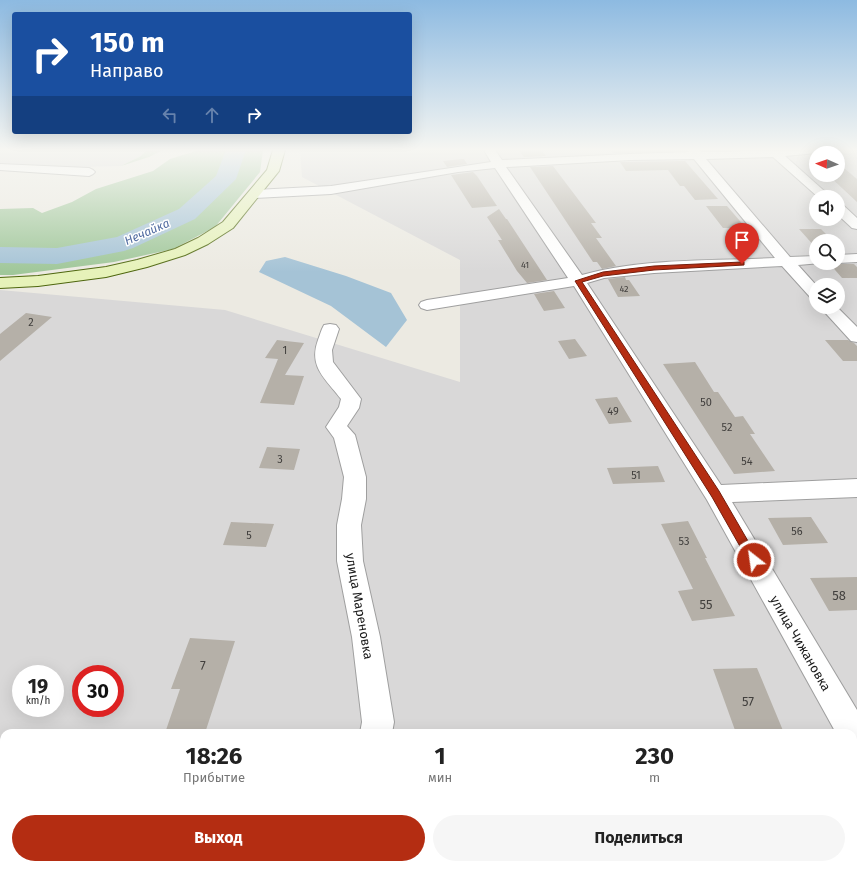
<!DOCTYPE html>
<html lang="ru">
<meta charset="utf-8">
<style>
body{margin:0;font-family:"Fira Sans",sans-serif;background:#f6f6f6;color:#222;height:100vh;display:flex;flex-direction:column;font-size:15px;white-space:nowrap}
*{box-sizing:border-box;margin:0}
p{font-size:13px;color:#767676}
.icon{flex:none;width:22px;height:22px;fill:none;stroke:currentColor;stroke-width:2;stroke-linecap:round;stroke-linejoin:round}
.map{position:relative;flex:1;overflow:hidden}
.sheet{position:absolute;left:0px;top:729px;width:857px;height:140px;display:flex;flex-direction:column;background:#fff;border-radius:12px 12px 0 0;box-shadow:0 4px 16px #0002}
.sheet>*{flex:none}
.hud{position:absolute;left:12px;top:12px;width:400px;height:122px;border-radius:4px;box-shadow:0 4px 16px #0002;background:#1a4fa0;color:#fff;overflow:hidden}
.needle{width:26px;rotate:272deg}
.controls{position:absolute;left:809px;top:146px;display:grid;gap:8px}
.controls a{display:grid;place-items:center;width:36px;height:36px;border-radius:50%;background:#fff;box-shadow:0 4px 16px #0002;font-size:20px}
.speed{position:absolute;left:12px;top:665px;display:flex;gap:8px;font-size:20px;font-weight:700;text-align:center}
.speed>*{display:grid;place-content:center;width:52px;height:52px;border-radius:50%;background:#fff;box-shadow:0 4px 16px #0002;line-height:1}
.speed small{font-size:10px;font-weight:400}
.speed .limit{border:6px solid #d22;background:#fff;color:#111}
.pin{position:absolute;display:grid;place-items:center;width:34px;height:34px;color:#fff;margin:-41px -17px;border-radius:50% 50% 50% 0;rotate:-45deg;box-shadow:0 0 4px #0007}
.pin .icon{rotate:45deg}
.me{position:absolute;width:44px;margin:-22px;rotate:330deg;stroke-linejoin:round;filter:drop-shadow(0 0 3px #0008)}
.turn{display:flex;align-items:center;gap:14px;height:84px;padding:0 12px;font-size:18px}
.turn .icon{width:52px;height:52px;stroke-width:2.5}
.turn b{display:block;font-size:28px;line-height:34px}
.lanes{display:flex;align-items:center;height:38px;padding:0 12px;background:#0003;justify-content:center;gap:20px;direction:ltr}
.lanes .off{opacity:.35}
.eta{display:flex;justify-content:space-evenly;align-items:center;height:68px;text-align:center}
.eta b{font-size:24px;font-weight:700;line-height:28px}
.button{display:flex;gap:8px;margin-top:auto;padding:8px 12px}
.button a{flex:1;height:46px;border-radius:24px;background:#b42d12;color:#fff;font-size:16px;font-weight:700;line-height:46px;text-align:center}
.button a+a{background:#f6f6f6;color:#222}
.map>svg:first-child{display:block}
</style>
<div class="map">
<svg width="857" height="869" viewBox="0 0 857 869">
<rect width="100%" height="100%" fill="#eceae2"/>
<!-- residential -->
<path fill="#d9d8d8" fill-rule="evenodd" d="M0,150H146L141,156L121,166L76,167L0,163Z
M300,150H857V869H0V290L225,310L460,382V260L302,177ZM816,153H838V175H816ZM816,197H838V219H816ZM816,241H838V263H816ZM816,285H838V307H816ZM21,674H55V708H21ZM81,674H115V708H81ZM4,733H853V865H4Z"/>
<!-- forest -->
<path fill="#a0c79a" d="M146,150H163L149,157L121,166L141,156Z
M199,150H263L260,172L215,227L173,249L114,262L13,275H0V209L33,208L42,213L72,202L96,189L153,171L170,159Z"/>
<!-- water -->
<path fill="#a5c3d6" d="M285,257L346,276L391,293L407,320L386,347L331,306L259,272L266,261Z
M574,865H624L625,869H573Z"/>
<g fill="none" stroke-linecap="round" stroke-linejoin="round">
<!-- river -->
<path fill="#a5c3d6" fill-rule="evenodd" d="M226,150H246L236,179L232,183L195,219L133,248L124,251L57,264L0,263V247L57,248L117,237L179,209L216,176Z"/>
</g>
<!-- building -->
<path fill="#b5b0a8" d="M519,150H541L546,156L524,157Z
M611,150H676L677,151L613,153Z
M462,159H464L467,164L447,167L443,161Z
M685,161L718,199L695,200L684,186H680L668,170L626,171L620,162Z
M838,163L857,179V202L828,175H838Z
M553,166L596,223H591L602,238H596L616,266L602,269L597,262H593L530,167Z
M473,172L477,176L497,206L472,208L451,175Z
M706,206H727L746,228H723Z
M499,209L506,219H507L547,280L527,283L517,271L498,240H502L487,217Z
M799,229H821L833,241H816V248Z
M829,263H836L838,264H854L857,267V278H842Z
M625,277L626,280H629L640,296L618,297L608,279Z
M554,291L565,308L544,311L534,294Z
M26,313L52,317L0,361V334Z
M575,339L587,356L569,359L558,341Z
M277,340L304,343L285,375L304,376L294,405L260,403L278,359L265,358Z
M825,340H848L854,343L857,346V361H843Z
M695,362L714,392H718L735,417L743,416L755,434H750L775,471L734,474L663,364Z
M617,397L632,422L609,424L595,399Z
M267,447L300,449L294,470L259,468Z
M658,466L665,482L613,484L607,468Z
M811,517L828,543L783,545L768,518Z
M688,521L707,558H705L735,616L692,621L678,591L693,589L661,524Z
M231,522L274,524L266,547L223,545Z
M857,577V610L829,611L810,578Z
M190,638L235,641L205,733H165L180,689H171Z
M757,668L784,733H736L713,669Z"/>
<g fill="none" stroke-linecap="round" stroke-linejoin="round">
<defs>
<path id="street" d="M484,150H495L502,160L630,154L689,152L688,150H699L701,152L822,150L816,153L785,156L831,197H818L773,157L706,159L790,257L816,256V263H821L798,265L816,285V299L810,297L782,266L654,273L604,278L587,283L721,485L857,479V497L732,502L857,710V747L853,749V733H836L707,500L574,286L427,310L421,308L419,305L421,302L427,300L568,278L495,168L458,172L331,194L255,198L251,197L249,194L251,191L255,190L331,186L491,162ZM694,159L775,258C712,261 643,258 582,275L506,167L630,160Z
M0,164L89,168L93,170L95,172L93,174L89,176L0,170Z
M838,204L843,205L857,218V229L852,228L838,215Z
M857,254V262L838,263H836H838V255Z
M820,307H837L857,327V342L851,341Z
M330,324L336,325L339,329L332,350L333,362L361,399L359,408L347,426L355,435L366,477V499L361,525L363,561L380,637L394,722L392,733H360L362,722L352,637L337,561V525L342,499L344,477L334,438L326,427L339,407L341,399C326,379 308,367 318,340C320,335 321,330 324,325Z
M345,865H381L380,869H344Z"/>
<path id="secondary" d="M273,150H285L279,171L233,228L208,244L185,255L147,267L106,277L38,286L0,288V278L38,276L106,267L137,260L175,249L198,238L223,222L267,170Z"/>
</defs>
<!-- street casing -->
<use href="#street" stroke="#9f9f9f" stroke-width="2"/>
<!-- secondary casing -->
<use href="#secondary" stroke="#4e660e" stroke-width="2"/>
<!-- street -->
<use href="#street" fill="#fff" fill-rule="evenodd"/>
<!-- secondary -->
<use href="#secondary" fill="#e6f2b9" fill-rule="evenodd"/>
</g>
<!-- sky -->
<linearGradient id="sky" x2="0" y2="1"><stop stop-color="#8dbae1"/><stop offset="0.55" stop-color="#f6f6f2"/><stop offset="1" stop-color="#f6f6f2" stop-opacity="0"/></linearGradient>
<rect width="857" height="272" fill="url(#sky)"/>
<!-- route -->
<path fill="#b42d12" stroke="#751d0c" d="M742,262H744V265L654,270L603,276L582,282L719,491L759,560L757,564L754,565L750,564L712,497L575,281L603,272L654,266Z"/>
<g text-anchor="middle" stroke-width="3" stroke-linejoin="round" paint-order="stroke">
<!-- far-number labels -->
<g font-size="9" fill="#42403e">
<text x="525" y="268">41</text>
<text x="624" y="292">42</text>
</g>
<!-- number labels -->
<g font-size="11" fill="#42403e">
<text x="31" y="326">2</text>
<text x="285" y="354">1</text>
<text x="706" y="406">50</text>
<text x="613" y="415">49</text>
<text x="727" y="431">52</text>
<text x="280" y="463">3</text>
<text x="747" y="465">54</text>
<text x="636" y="479">51</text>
<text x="797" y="535">56</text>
<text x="249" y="539">5</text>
<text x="684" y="545">53</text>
</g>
<!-- far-water labels -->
<g font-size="12" font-style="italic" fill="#526ca1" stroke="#fff">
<text transform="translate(147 232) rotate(-24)" y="4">Нечайка</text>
</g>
<!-- near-number labels -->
<g font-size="13" fill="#42403e">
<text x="839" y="600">58</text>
<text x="706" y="609">55</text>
<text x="203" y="670">7</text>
<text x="748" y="706">57</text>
</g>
<!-- street labels -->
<g font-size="13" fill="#1b1b1b" stroke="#fff">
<text transform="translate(360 606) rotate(80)" y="5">улица Мареновка</text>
<text transform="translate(801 643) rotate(60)" y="5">улица Чижановка</text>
</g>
</g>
</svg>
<div class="controls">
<a><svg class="needle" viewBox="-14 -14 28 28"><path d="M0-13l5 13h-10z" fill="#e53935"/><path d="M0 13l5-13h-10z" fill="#767676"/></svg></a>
<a><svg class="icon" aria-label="sound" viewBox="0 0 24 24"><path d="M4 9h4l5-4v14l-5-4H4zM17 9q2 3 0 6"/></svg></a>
<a><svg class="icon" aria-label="search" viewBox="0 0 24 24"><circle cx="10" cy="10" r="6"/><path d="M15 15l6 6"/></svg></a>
<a><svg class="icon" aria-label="layers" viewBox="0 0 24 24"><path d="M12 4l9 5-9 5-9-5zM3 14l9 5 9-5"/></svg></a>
</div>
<div class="speed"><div>19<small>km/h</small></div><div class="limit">30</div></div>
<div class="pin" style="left:742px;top:264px;background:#d93025"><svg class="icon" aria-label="arrive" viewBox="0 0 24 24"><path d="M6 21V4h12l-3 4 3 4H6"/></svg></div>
<svg class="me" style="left:754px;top:560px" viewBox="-20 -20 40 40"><circle r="17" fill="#b42d12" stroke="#fff" stroke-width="3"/><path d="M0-11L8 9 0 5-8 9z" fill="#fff"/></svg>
<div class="hud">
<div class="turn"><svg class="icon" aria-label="right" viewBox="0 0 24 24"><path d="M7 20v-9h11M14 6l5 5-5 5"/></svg><div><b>150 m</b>Направо</div></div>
<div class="lanes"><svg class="icon off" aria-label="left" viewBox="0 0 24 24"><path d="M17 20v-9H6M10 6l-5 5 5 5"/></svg><svg class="icon off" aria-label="ahead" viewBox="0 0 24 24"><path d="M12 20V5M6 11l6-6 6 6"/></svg><svg class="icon" aria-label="right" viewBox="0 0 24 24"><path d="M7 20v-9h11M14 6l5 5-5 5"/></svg></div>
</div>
<section class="sheet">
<div class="eta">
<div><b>18:26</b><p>Прибытие</p></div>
<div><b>1</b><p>мин</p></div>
<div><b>230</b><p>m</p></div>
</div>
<div class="button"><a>Выход</a><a>Поделиться</a></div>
</section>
</div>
